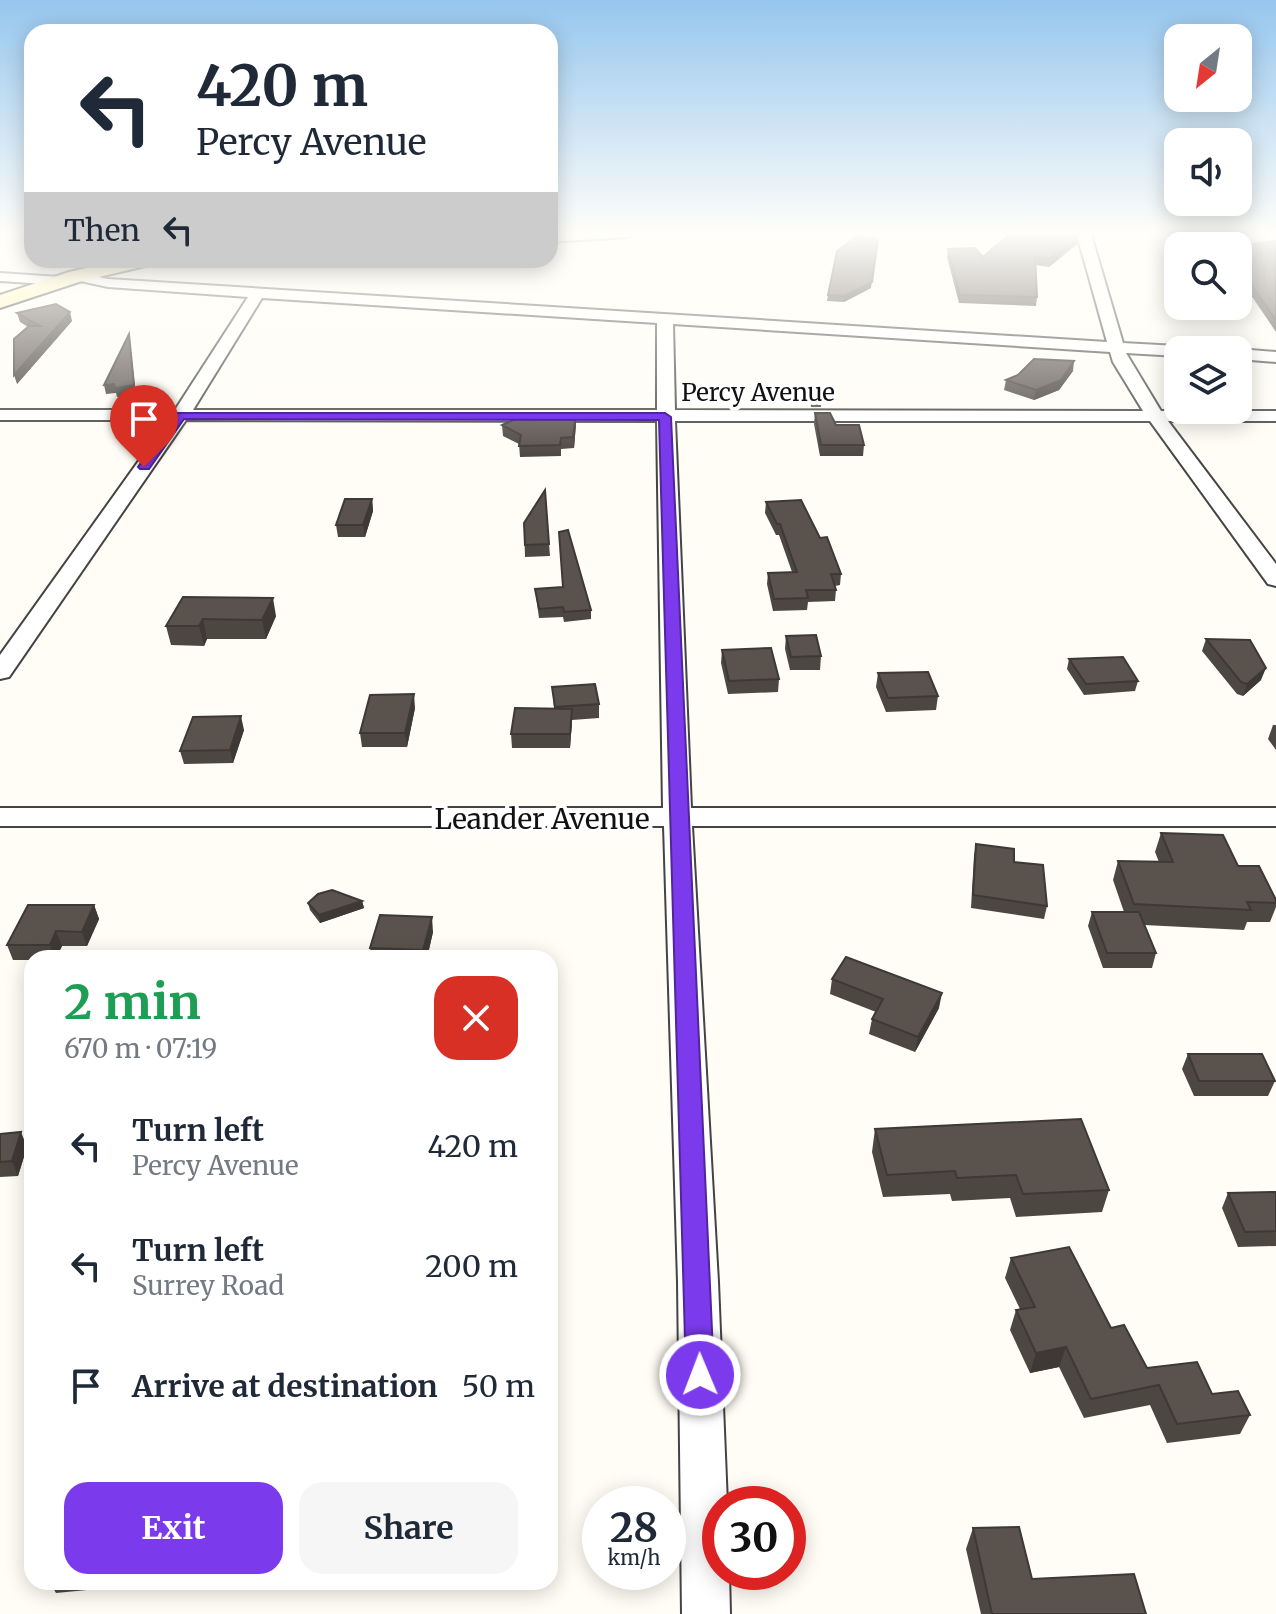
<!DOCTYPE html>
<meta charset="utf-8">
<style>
body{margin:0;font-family:Merriweather,serif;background:#f6f6f7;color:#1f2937;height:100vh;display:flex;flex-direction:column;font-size:30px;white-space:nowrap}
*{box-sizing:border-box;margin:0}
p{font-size:26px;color:#747a83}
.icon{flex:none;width:44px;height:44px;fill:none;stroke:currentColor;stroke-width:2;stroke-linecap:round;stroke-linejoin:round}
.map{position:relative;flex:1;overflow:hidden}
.sheet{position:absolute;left:24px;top:950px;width:534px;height:640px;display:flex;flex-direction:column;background:#fff;border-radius:24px;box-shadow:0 4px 20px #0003}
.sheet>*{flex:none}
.guide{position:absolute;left:24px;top:24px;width:534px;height:244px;border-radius:24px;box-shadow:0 4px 20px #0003;background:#fff;color:#1f2937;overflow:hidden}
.needle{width:52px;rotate:210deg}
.buttons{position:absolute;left:1164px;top:24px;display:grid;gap:16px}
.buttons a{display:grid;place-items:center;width:88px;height:88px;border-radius:16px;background:#fff;box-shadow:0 4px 20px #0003;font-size:40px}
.speed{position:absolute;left:582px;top:1486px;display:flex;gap:16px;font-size:40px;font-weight:700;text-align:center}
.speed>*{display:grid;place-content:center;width:104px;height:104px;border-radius:50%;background:#fff;box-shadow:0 4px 20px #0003;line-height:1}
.speed small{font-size:20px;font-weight:400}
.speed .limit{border:12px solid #d22;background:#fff;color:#111}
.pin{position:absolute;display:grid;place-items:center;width:68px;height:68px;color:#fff;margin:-82px -34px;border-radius:50% 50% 50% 0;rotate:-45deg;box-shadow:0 0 8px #0007}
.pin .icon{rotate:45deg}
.me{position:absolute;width:88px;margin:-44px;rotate:359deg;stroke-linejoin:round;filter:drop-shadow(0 0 6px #0008)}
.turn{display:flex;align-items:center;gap:28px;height:168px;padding:0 40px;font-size:36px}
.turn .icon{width:104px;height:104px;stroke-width:2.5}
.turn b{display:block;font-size:56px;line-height:68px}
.then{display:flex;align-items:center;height:76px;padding:0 40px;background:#0003;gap:16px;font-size:30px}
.round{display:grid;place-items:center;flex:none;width:84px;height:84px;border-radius:24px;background:#f6f6f7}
.head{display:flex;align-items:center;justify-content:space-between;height:136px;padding:0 40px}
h1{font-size:48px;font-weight:700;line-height:60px;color:#1e9e55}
.cta{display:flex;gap:16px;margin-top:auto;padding:16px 40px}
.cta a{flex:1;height:92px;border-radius:24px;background:#7c3aed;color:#fff;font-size:32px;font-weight:700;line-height:92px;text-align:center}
.cta a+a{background:#f6f6f7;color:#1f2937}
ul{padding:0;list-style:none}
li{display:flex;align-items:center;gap:24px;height:120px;padding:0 40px}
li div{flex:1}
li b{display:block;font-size:30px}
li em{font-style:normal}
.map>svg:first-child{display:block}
</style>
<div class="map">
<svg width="1276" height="1614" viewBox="0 0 1276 1614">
<rect width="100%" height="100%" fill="#fffdf5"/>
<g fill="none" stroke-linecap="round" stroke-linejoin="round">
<defs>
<path id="minor" d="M1076,231H1090L1123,343L1178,346L1185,350H1178V356L1126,353L1161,411H1276V421H1168L1276,564V586L1268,584L1150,421H675L691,808H1276V826H692L718,1282L727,1504H720V1572H729L730,1614H682L678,1282L664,826H0V808H663L657,421L186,420L9,677L0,679V655L168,420H0V410H175L248,297L108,287L71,279L69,276L76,272L108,279L1107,342ZM262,298L657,323V410H193ZM673,324L1110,352L1113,362L1143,411L675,410Z
M0,273L60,277L67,281L60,285L0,281Z
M1238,349L1276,352V362L1238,359V350H1235Z"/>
<path id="secondary" d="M550,231H637L628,237L550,242Z
M121,260H157L154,264L82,281L0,308V295L69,272Z"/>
</defs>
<!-- minor casing -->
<use href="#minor" stroke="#444" stroke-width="4"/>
<!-- secondary casing -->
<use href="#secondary" stroke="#333" stroke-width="4"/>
<!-- minor -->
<use href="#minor" fill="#fff" fill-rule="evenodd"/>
<!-- secondary -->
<use href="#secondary" fill="#fff6b0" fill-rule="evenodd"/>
</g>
<!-- wall -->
<path fill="#4d4742" d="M1186,231H1234V246L1276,242V332L1238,276V246H1188Z
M1078,236L1077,244L1049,267L1035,265L1037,297L1036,306L959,303L947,257L948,249L983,257Z
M871,288L844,302L827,301L828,295Z
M17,313L72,321L17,384L28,327L20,322Z
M1073,371L1059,390L1034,400L1004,390L1006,380Z
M810,392L821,402V407H811Z
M815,413L836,425L864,445L863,456H820L814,424Z
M576,424L574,448L561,449V456L520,457L519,444L503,436L502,425Z
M545,490L550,556L525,557L524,523Z
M372,499L373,511L365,537H338L336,525Z
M766,502L820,538L841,574L840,585L835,586L836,590L835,601L808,602L807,610L773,611L767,584L768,573L792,572L779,535H776L765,513Z
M535,589L591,610V619L564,622L563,617L539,618Z
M183,597L276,616L266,639H207L204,646L171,645L166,626Z
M786,636L821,656L820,670H790L785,649Z
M1206,639L1261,680L1243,696L1237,694L1202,651Z
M722,650L779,679L778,692L728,694L721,663Z
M1069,659L1138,681L1135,691L1084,695L1067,669Z
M878,673L938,696L936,710L886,712L876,687Z
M552,687L599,704V718L572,720L570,748H512L511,734L554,708Z
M415,708L407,747H362L360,733Z
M1273,725H1276V750L1268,739Z
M244,730L233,763L184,764L180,751Z
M1161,833L1238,866L1276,900V907L1270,922H1247L1244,930L1144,925L1156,953L1152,968H1103L1088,926L1092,912H1124L1113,880L1118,861L1159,862L1155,852Z
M976,844L1014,862L1047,906L1044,919L971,908L974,856Z
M362,901L364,908L320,923L310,910L308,903Z
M94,905L99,919L87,946H62L56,958H32V960H13L7,945Z
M433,932L427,958H372L370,948Z
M832,979L939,1008L915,1052L869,1034L872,1019L876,1012L830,994Z
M1188,1054L1275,1081L1268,1096H1194L1182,1069Z
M875,1129L1109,1190L1102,1212L1016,1217L1010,1198L952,1201L950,1194L883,1197L872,1152Z
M0,1134L27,1147L18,1176L0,1177Z
M1276,1192V1246L1238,1247L1222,1208L1228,1193Z
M1011,1258L1111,1328L1147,1368L1212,1394L1250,1415L1240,1434L1167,1443L1150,1405L1084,1418L1059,1367L1030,1373L1010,1330L1016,1310L1020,1309L1005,1278Z
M973,1528L1032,1579L1146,1614H981L966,1549Z
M53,1582H89L87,1590L56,1593L52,1586Z"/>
<!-- shaded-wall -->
<path fill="#3f3936" d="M1078,236L1077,244L1049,267L1050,259Z
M878,239L871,288L844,302V296Z
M70,312L72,321L17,384L14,375Z
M129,334L136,395L117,397L116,393L106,394L104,385L114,384Z
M1074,361L1073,371L1059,390L1034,400L1036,390Z
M576,413V424L574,448L573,437Z
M372,499L373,511L365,537L363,525Z
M273,598L276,616L266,639L262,620Z
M203,619L207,639L204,646L199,626Z
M1266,668L1261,680L1243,696L1247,684Z
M414,694L415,708L407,747L405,733Z
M572,709V722L570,748V734Z
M241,716L244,730L233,763L230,750Z
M362,901L364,908L320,923L319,915Z
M94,905L99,919L87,946L82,932Z
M432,917L433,932L427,958H424L423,950Z
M56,931L62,946L56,958H54L50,945Z
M942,993L939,1008L915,1052L918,1037Z
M21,1132L27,1147L18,1176L12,1161Z
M1066,1347L1059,1367L1030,1373L1036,1353Z
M84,1582H89L87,1590L83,1583Z"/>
<!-- building -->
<path fill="#5a524d" stroke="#3f3936" stroke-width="2" d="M1013,231H1065L1077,232L1078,236L1050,259L1035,257L1037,297L960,295L948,249L975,248L983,257Z
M1189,231H1234V246L1276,241V320L1238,266V246H1201L1200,244H1190Z
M857,236L878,239L872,282L844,296L828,295L837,251Z
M56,304L70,312L14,375V339L29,326H40L17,313Z
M129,334L134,385L115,388L114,384L104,385Z
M1034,359L1074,361L1061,380L1036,390L1006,380L1018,375Z
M816,391L821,402H812L810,392Z
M529,413H576L573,437L561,438L560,445L519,446L521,435L502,425Z
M815,413H830L836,425H859L864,445H821Z
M545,490L549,544L525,545L524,523Z
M345,499H372L363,525H336Z
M801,500L820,538L827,537L841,574H831L836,590H806L808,598L774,599L768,573L797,572L780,524H777L766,502Z
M568,530L591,610L564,612L563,607L539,609L535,589L563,587L559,532Z
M183,597L273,598L262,620L203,619L199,626H166Z
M816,635L821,656L791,657L786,636Z
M1206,639L1250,640L1266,668L1247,684L1241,682Z
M771,648L779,679L729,681L722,650Z
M1123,657L1138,681L1086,684L1069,659Z
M928,672L938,696L888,698L878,673Z
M595,684L599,704L555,707L552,687Z
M414,694L405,733H360L370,695Z
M515,708L572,709L570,734H511Z
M241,716L230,750L180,751L193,717Z
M1161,833L1223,835L1238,866H1259L1276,900V903L1247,902L1251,910L1134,904L1118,861L1173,862Z
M976,844L1014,849V862L1043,865L1047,906L973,895Z
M332,890L362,901L319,915L308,903L318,894Z
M28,905H94L82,932L56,931L50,945H7Z
M1092,912H1139L1156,953H1107Z
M380,915L432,917L423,950L370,948Z
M846,957L942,993L918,1037L872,1019L883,999L832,979Z
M1188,1054H1262L1275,1081H1199Z
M1081,1119L1109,1190L1023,1194L1016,1175L957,1178L955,1171L887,1175L875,1129Z
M21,1132L12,1161L0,1162V1134Z
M1276,1192V1231L1245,1232L1228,1193Z
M1069,1247L1111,1328L1124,1325L1147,1368L1197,1362L1212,1394L1238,1391L1250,1415L1177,1424L1159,1385L1091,1399L1066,1347L1036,1353L1016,1310L1035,1307L1011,1258Z
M1019,1527L1032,1579L1134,1574L1146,1614H992L973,1528Z
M53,1582H84L83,1583L52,1586Z"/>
<!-- sky -->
<linearGradient id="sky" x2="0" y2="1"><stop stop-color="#95c6ee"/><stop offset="0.51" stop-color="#fffefa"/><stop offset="1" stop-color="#fffefa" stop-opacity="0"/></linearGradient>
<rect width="1276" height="457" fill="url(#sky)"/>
<!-- route -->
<path fill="#7c3aed" stroke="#51269a" stroke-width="2" d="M176,413H665L671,417L714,1375L710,1384L700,1388L690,1384L686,1375L659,420L184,419L149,469H140L138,467Z"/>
<g text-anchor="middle" stroke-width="8" stroke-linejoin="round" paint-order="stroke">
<!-- far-street labels -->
<g font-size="24" fill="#111" stroke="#fff">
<text x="758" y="401">Percy Avenue</text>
</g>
<!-- street labels -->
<g font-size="28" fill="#111" stroke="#fff">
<text x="542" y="829">Leander Avenue</text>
</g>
</g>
</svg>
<div class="buttons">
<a><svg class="needle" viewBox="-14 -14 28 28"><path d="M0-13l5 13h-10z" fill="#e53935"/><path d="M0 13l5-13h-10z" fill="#747a83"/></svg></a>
<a><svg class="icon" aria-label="sound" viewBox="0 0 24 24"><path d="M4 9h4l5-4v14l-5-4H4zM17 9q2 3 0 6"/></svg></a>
<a><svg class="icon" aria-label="search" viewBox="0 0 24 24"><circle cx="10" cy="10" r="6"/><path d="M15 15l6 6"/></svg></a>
<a><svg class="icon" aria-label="layers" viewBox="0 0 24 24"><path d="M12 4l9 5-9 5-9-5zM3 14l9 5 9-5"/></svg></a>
</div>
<div class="speed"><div>28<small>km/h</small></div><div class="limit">30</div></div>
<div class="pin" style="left:144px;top:467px;background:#d93025"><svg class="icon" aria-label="arrive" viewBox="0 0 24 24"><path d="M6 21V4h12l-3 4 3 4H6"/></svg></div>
<svg class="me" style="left:700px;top:1375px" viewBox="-20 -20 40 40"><circle r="17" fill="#7c3aed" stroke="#fff" stroke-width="3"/><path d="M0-11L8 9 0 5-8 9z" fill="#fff"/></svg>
<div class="guide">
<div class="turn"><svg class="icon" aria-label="left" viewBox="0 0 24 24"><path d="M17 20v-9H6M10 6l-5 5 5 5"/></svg><div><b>420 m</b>Percy Avenue</div></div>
<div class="then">Then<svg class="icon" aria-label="left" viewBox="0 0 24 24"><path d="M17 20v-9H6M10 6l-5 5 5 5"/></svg></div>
</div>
<section class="sheet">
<div class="head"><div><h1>2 min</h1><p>670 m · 07:19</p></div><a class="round" style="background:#d93025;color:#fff"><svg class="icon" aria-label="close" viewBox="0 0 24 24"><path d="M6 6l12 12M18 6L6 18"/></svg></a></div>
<ul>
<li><svg class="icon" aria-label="left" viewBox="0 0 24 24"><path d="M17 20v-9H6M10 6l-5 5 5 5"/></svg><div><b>Turn left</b><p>Percy Avenue</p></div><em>420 m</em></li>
<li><svg class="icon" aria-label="left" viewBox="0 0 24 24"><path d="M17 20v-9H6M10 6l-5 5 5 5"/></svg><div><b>Turn left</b><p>Surrey Road</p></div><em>200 m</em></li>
<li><svg class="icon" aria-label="arrive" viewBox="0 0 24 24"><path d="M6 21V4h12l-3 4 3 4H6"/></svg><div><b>Arrive at destination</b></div><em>50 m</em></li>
</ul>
<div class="cta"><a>Exit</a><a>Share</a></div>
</section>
</div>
